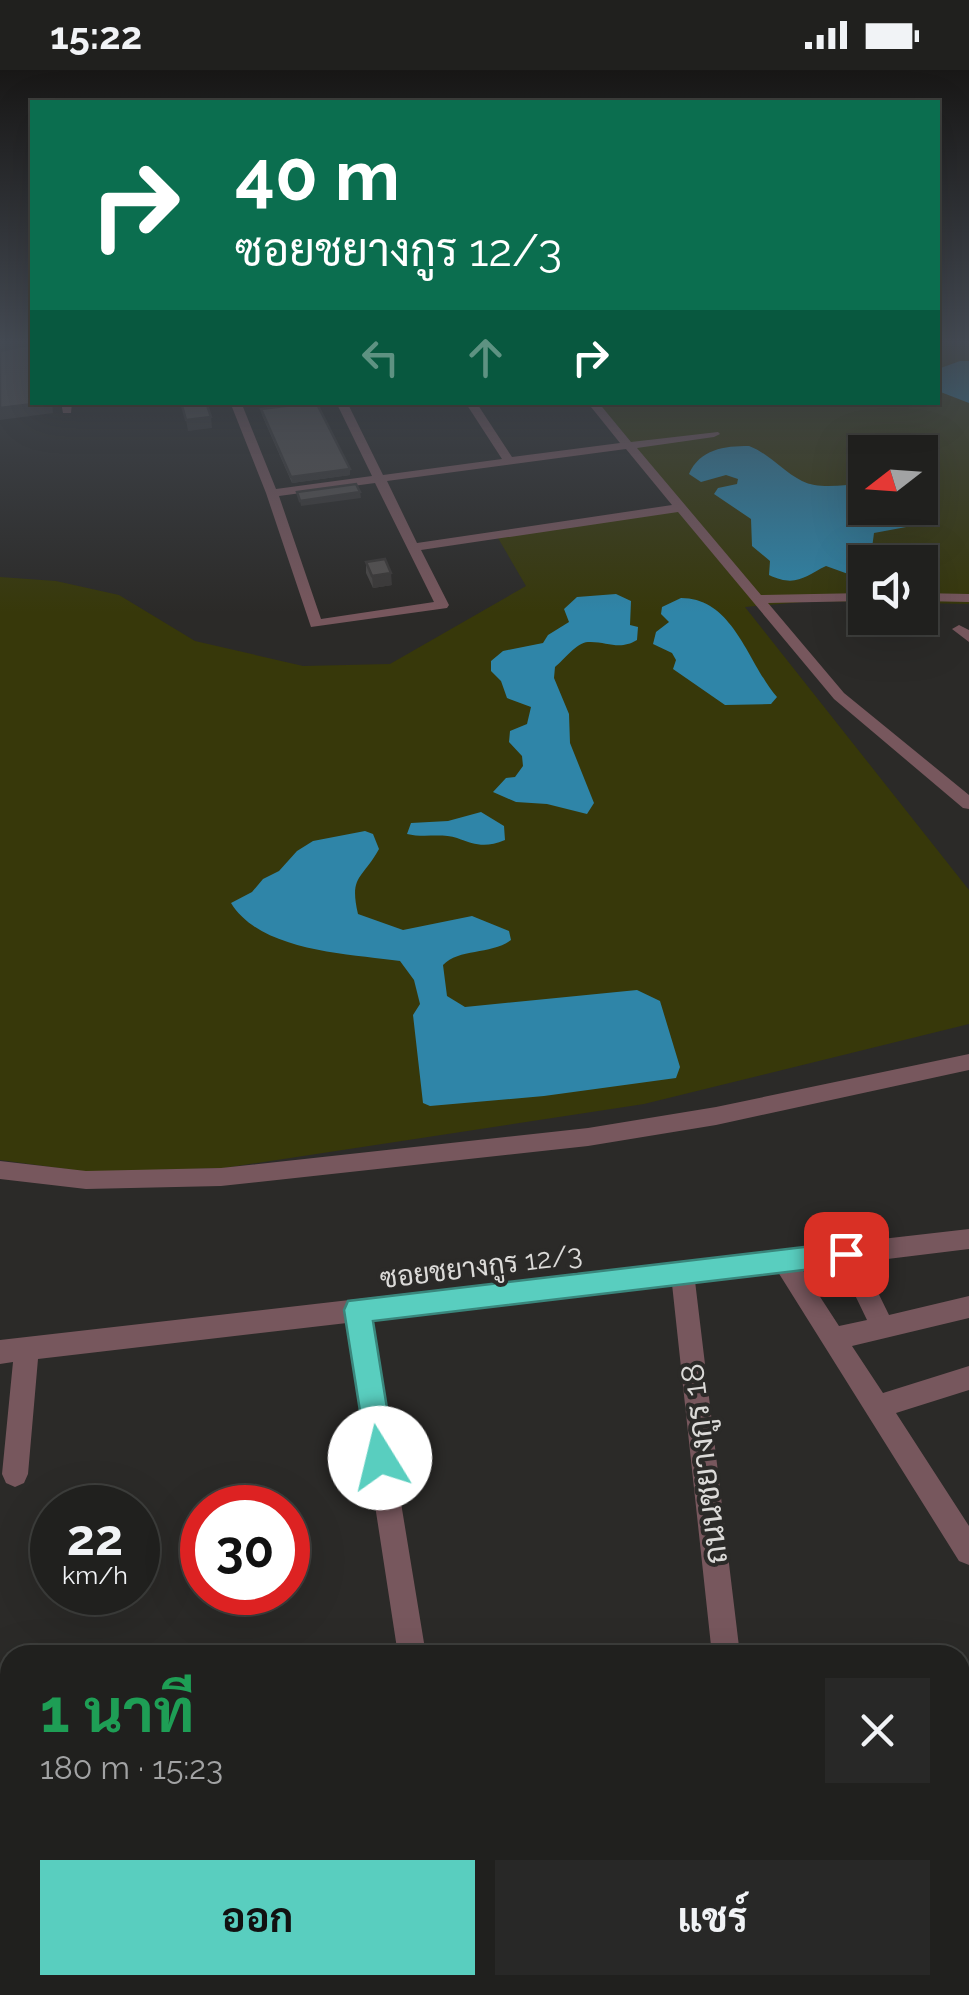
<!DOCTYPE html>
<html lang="th">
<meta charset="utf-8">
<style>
body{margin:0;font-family:Raleway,Sarabun,sans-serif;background:#282827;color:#f1f3f6;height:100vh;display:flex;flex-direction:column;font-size:38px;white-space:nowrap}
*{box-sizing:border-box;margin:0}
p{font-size:32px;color:#a2a3a4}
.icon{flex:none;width:55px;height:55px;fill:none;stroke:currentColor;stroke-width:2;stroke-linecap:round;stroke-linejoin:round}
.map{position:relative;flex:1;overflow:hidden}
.drawer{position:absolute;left:0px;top:1575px;width:970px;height:350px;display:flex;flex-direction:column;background:#20201e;border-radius:30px 30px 0 0;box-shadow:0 10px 40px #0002,0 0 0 2px #3d3e3c}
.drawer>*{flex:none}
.banner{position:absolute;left:30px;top:30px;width:910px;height:305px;border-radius:0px;box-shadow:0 10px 40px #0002,0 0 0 2px #3d3e3c;background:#0b6e4f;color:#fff;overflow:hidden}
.needle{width:65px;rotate:253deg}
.tools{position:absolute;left:848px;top:365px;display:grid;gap:20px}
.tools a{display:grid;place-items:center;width:90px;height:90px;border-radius:0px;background:#20201e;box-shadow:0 10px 40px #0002,0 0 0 2px #3d3e3c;font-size:50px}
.speed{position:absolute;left:30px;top:1415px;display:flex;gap:20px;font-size:50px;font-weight:700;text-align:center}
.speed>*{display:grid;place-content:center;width:130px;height:130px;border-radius:50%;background:#20201e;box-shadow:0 10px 40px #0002,0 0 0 2px #3d3e3c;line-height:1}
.speed small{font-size:25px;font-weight:400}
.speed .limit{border:15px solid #d22;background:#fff;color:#111}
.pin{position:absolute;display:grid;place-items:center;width:85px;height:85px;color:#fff;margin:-42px;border-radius:20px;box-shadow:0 5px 15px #0006}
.me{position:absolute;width:110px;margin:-55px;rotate:351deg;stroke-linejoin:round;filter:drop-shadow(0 0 8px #0008)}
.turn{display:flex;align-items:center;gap:35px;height:210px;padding:0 40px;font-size:45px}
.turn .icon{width:130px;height:130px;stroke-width:2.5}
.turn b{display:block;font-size:70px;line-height:85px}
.lanes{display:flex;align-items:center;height:95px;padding:0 40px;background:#0003;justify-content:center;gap:50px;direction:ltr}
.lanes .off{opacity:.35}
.round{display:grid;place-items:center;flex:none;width:105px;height:105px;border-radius:0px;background:#282827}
.head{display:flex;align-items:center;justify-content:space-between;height:170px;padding:0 40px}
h1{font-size:60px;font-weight:700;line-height:75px;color:#1e9e55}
.cta{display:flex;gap:20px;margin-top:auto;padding:20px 40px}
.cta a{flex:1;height:115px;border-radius:0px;background:#59cebf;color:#111;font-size:40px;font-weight:700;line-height:115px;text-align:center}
.cta a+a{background:#282827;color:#f1f3f6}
.status{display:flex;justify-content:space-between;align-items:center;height:70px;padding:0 50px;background:#20201e;direction:ltr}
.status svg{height:28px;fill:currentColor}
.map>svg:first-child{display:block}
</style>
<div class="status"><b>15:22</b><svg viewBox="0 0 49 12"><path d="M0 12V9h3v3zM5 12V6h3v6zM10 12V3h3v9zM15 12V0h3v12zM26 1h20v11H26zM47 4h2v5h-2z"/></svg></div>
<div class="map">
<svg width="969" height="1925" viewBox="0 0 969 1925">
<rect width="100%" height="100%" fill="#2b2a28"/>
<!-- green -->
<path fill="#37380a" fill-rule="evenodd" d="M938,273H969V534L920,533V492H865V532L815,531L745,537L969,820V954L644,1034L224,1098L88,1102L0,1090V507L56,511L119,525L195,571L303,596L390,594L526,516L498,468L686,439L598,333L938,332ZM865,382H920V438H865Z"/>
<!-- water -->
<path fill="#2f85a8" d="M960,291H969V333L938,321V299Z
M749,376C770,384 782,401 802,411C820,420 845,414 865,414V438H902L906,443L932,448L933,452L874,463L872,478L858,489L862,500L859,504L851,505L826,496C805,506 796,518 769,505L770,491L752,476L751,449L714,424L718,418L737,414L738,409L726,405L701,412L689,404C700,379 724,376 749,376Z
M616,524L631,531L630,555L638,557L637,570C619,581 607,571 588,572C576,573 564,590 555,597L554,608L569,644L570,673L594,733L587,744L547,734L516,732L493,722L506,708L515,707L523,696L522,686L509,672L510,661L527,654L531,637L507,628L501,611L491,601V591L503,581L543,573L548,565L569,552L564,539L577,527Z
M681,528C734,528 748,594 777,627L771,634L725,635L673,599L676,590L672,583L653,574L656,562L669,552L661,544L662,537Z
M481,742L504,756L505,770C485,778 476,775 457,768C443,763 422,768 407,764L411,753L448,751Z
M365,761L373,764L379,779C362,810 349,805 358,844L403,860L472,846L509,861L511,870C491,885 459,878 443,895L447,926L465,937L637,920L660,931L680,997L676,1008L544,1026L430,1036L423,1033L413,945L420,934L414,910L400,891C350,884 261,882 231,833L252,822L263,809L279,801L297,781L313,771Z"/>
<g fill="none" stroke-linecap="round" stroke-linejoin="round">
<!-- minor -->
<path fill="#77575d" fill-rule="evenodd" d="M61,332H72L71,343H63Z
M230,332H241L276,419L372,406L336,332H347L383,405L502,389L465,332H476L512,387L620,373L587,332H598L631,372L718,362L720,364L714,367L637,378L761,525L865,523V531L768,533L844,623L969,725V739L963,738L834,629L678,442L421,480L449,535L447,538L311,557L266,423ZM626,379L672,435L417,473L387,411ZM375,413L434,532L321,549L279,426Z
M920,523L969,524V532L920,531Z
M959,555L969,560V572L952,559Z
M969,984V1000L716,1055L588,1076L221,1116L86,1119L0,1109V1091L86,1101L221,1098L588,1058L716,1037Z
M969,1159V1179L863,1192L889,1245L969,1226V1248L852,1276L883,1323L969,1296V1320L896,1343L969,1456V1495L959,1491L778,1202L695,1211L740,1585H712L672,1214L371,1250L426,1585H398L347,1253L38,1289L28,1404L24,1413L15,1417L6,1413L2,1404L13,1292L0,1294V1270ZM840,1194L867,1250L839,1256L802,1199Z
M10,1905V1915H41L37,1925H0L2,1913Z
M772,1915H806L808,1925H774Z"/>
</g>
<!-- wall -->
<path fill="#484645" d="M261,339L350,405L292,413L262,345Z
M366,492L392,515L373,518L366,503Z
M969,1833V1925H832L828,1915H960V1836Z"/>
<!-- shaded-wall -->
<path fill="#3b3938" d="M0,273H31L32,274L0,279Z
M52,332L53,343L0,350V338Z
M211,347L212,358L188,361L186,350Z
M350,399V405L292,413L291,407Z
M360,422L361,428L301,436L300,431Z
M391,503L392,515L373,518L372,506Z"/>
<!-- building -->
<path fill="#545150" stroke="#3b3938" stroke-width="2.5" d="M32,274V332H49L0,338V281Z
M181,332H206L211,347L186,350Z
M316,332L350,399L291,407L261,339Z
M356,414L360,422L300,431L297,422Z
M385,489L391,503L372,506L366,492Z
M969,1835V1925H843L839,1915H960V1839Z
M611,1915H660L661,1925H612Z"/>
<!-- sky -->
<linearGradient id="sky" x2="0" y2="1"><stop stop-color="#181716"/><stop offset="0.5" stop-color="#444a53"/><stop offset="1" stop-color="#444a53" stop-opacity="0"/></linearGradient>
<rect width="969" height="543" fill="url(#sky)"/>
<!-- route -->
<path fill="#59cebf" stroke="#3a867c" stroke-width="2.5" d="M846,1172L856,1175L860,1184L856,1192L846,1195L373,1251L395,1388L390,1398L380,1402L369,1398L344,1240L348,1231Z"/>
<g text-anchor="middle" stroke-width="8" stroke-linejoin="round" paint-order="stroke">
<!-- street labels -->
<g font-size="28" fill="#dbdad8" stroke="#2b2a28">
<text transform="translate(481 1196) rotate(-7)" y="10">ซอยชยางกูร 12/3</text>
</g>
<!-- near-street labels -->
<g font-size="32" fill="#dbdad8" stroke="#2b2a28">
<text transform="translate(704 1394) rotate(-97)" y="11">ถนนชยางกูร 18</text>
</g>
</g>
</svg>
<div class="tools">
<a><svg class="needle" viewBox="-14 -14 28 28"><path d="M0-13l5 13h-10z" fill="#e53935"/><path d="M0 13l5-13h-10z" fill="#a2a3a4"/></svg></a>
<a><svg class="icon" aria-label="sound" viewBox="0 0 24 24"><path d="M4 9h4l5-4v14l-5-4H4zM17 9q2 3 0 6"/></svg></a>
</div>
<div class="speed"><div>22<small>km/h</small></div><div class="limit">30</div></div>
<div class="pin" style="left:846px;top:1184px;background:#d93025"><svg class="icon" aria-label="arrive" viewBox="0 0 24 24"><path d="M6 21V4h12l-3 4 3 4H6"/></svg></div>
<svg class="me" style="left:380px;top:1388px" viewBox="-20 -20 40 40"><circle r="19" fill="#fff"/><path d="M0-13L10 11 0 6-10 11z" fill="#59cebf"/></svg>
<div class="banner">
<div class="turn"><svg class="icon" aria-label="right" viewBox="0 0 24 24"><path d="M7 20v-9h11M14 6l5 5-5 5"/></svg><div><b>40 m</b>ซอยชยางกูร 12/3</div></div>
<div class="lanes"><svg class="icon off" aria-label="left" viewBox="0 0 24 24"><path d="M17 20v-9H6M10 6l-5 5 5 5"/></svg><svg class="icon off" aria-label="ahead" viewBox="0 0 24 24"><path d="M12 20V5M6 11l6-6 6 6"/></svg><svg class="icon" aria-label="right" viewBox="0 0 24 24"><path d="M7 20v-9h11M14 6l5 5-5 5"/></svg></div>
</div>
<section class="drawer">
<div class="head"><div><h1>1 นาที</h1><p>180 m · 15:23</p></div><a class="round"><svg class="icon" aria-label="close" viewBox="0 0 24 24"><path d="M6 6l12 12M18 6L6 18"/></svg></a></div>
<div class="cta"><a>ออก</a><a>แชร์</a></div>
</section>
</div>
